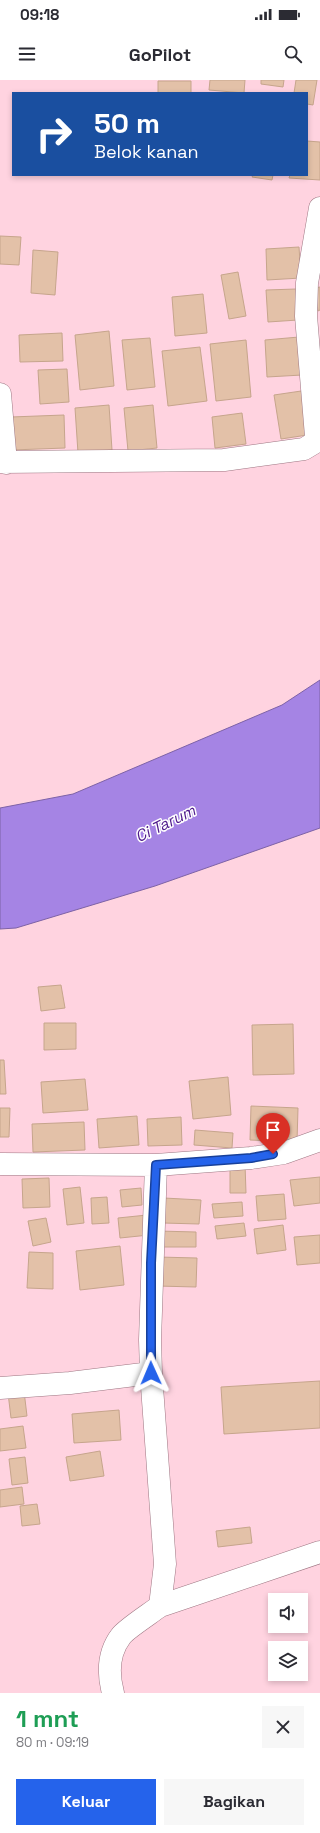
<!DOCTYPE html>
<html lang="id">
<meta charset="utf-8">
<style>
body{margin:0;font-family:"Space Grotesk",sans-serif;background:#f7f7f7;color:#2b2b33;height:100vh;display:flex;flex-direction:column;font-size:15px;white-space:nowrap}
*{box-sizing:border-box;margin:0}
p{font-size:13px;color:#7c7c81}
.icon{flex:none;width:22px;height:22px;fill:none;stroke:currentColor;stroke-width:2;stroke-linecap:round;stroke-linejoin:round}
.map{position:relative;height:1613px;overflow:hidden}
.side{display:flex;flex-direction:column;background:#fff;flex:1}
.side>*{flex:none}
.banner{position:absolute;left:12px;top:12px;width:296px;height:84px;border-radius:0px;box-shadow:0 2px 6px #0003;background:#1a4fa0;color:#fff;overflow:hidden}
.buttons{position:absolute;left:268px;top:1513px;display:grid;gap:8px}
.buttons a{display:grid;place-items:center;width:40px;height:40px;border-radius:0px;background:#fff;box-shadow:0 2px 6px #0003;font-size:20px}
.pin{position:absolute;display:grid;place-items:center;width:34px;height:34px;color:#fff;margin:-41px -17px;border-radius:50% 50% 50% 0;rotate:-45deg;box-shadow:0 0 4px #0007}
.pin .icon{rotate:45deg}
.me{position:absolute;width:44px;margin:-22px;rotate:359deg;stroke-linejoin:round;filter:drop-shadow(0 0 3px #0008)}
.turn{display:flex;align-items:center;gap:14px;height:84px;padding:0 16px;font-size:18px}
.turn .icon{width:52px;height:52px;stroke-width:2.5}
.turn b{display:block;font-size:28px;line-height:34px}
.round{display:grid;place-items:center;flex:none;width:42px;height:42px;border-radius:0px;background:#f7f7f7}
.summary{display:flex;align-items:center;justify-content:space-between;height:68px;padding:0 16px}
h1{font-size:24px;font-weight:600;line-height:30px;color:#1e9e55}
.cta{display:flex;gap:8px;margin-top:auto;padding:8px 16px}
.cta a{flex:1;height:46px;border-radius:0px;background:#2563eb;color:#fff;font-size:16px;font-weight:600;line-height:46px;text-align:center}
.cta a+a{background:#f7f7f7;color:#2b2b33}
.status{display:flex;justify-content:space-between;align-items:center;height:28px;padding:0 20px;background:#fff;direction:ltr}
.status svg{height:11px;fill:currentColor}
header{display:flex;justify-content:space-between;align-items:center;height:52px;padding:0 16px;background:#fff;font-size:18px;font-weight:600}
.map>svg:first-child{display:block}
</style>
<div class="status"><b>09:18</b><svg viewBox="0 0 49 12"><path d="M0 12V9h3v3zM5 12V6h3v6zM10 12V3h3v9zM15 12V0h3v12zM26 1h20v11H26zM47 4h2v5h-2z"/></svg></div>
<header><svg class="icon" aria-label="menu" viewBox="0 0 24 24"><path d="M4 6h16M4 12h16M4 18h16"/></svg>GoPilot<svg class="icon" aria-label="search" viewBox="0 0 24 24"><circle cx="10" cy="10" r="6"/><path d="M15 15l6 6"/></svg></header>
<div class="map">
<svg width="320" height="1613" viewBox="0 0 320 1613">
<rect width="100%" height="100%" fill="#ffd3e0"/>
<!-- water -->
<path fill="#a584e4" stroke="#7d62a6" d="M320,600V748L155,806L16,848L0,849V728L73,714L282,625Z"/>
<!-- building -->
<path fill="#e3c1a8" stroke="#c6a58c" d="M210,0H245L244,13L209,10Z
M261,0H284L283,7L261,4Z
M296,0H317L313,25L307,24V13H294Z
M158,1H191V13H158Z
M307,61L320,62V100L289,98L290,95H307Z
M253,95H273L272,100L252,97Z
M0,156L21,157L19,185L0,184Z
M299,167L301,198L267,200L266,169Z
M33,170L58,172L55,215L31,213Z
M238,192L246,236L229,239L221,195Z
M320,207V230L318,231L315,208Z
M296,209L298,240L268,242L266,210Z
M203,214L207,253L175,256L172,217Z
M109,251L114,306L80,310L75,255Z
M62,253L63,281L20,282L19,255Z
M299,257L302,295L267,297L265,260Z
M150,258L155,307L127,310L122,260Z
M246,260L251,317L216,321L210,264Z
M200,267L207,321L168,326L162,271Z
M67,289L69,322L40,324L38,290Z
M308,310L314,354L281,359L274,315Z
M109,325L112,370L78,373L75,328Z
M153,325L157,368L128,371L124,328Z
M242,333L246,364L215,368L212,337Z
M64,335L65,368L12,370L11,337Z
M61,905L65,928L41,931L38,907Z
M44,943H76V969L44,970Z
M293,944L294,994L253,995L252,945Z
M0,980H4L6,1014H0Z
M228,997L231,1035L193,1039L189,1001Z
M85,999L88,1030L43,1033L41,1002Z
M251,1026L298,1028L297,1062L250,1060Z
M0,1028H10L9,1057H0Z
M137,1036L139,1065L99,1068L97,1039Z
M181,1037L182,1065L148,1066L147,1039Z
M84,1042L85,1070L33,1072L32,1044Z
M195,1050L233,1053L232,1068L194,1065Z
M245,1084L246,1113H230V1085Z
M320,1097V1123L294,1126L290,1100Z
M49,1098L50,1127L23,1128L22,1099Z
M80,1107L84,1143L67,1145L63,1109Z
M141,1108L142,1125L122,1127L120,1110Z
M284,1114L286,1139L258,1141L256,1116Z
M107,1117L109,1143L92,1144L91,1118Z
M164,1118L201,1120L199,1144L163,1143Z
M242,1122L243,1136L214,1138L212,1124Z
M147,1135L149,1155L120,1158L118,1138Z
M46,1138L51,1162L33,1166L28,1141Z
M244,1143L246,1156L217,1159L215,1146Z
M283,1145L286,1170L257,1174L254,1149Z
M158,1151L196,1152V1167H158Z
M320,1155V1183L297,1185L294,1157Z
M120,1166L124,1205L80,1210L76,1171Z
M29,1172L53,1173V1209L27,1208Z
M158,1177L197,1178L196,1207L157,1206Z
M320,1301V1348L224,1354L221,1307Z
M24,1311L27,1336L11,1338L8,1313Z
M119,1330L121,1360L74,1363L72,1334Z
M23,1346L26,1368L0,1371V1349Z
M100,1371L104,1396L70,1401L66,1377Z
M25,1377L28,1403L12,1405L9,1379Z
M22,1407L24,1424L0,1427V1410Z
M37,1424L40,1444L22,1446L20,1426Z
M250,1447L252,1463L218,1467L216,1451Z"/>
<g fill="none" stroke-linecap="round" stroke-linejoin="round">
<defs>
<path id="minor" d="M0,314L6,383
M0,382L224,380L304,369L314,363L316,356L306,236L307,203L320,128
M0,1084L156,1085L251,1078L284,1073L320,1060
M0,1308L70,1303L151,1293
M160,1526L320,1472
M113,1613C108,1594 108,1573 121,1556C126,1549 151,1533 160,1526L165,1484L151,1293L150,1260L156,1085"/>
</defs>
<!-- minor casing -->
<use href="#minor" stroke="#9d7682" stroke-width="23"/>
<!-- minor -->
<use href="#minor" stroke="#fff" stroke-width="22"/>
</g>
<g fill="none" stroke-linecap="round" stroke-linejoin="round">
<defs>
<path id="route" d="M151,1293V1183L156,1085L251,1078L273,1074"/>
</defs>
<!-- route casing -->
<use href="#route" stroke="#184099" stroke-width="10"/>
<!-- route -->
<use href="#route" stroke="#2563eb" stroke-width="7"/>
</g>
<g text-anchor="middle" stroke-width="3" stroke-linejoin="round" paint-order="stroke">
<!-- water labels -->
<g font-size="16" font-style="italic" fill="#501c8d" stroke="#fff">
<text transform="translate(165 743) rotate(-26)" y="6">Ci Tarum</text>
</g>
</g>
</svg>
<div class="buttons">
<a><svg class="icon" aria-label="sound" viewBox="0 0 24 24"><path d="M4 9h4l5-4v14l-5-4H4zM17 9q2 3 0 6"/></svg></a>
<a><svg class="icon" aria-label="layers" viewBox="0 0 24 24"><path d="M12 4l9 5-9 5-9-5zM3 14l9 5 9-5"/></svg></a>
</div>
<div class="pin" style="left:273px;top:1074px;background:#d93025"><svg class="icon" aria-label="arrive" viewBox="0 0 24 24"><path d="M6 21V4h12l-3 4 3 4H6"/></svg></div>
<svg class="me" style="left:151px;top:1293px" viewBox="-20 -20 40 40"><path d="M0-17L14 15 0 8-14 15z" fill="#2563eb" stroke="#fff" stroke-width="4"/></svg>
<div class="banner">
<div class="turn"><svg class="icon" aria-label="right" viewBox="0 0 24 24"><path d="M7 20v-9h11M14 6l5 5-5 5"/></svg><div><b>50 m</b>Belok kanan</div></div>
</div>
</div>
<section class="side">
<div class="summary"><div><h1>1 mnt</h1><p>80 m · 09:19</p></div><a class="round"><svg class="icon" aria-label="close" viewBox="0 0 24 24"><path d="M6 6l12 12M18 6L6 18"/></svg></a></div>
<div class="cta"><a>Keluar</a><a>Bagikan</a></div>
</section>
